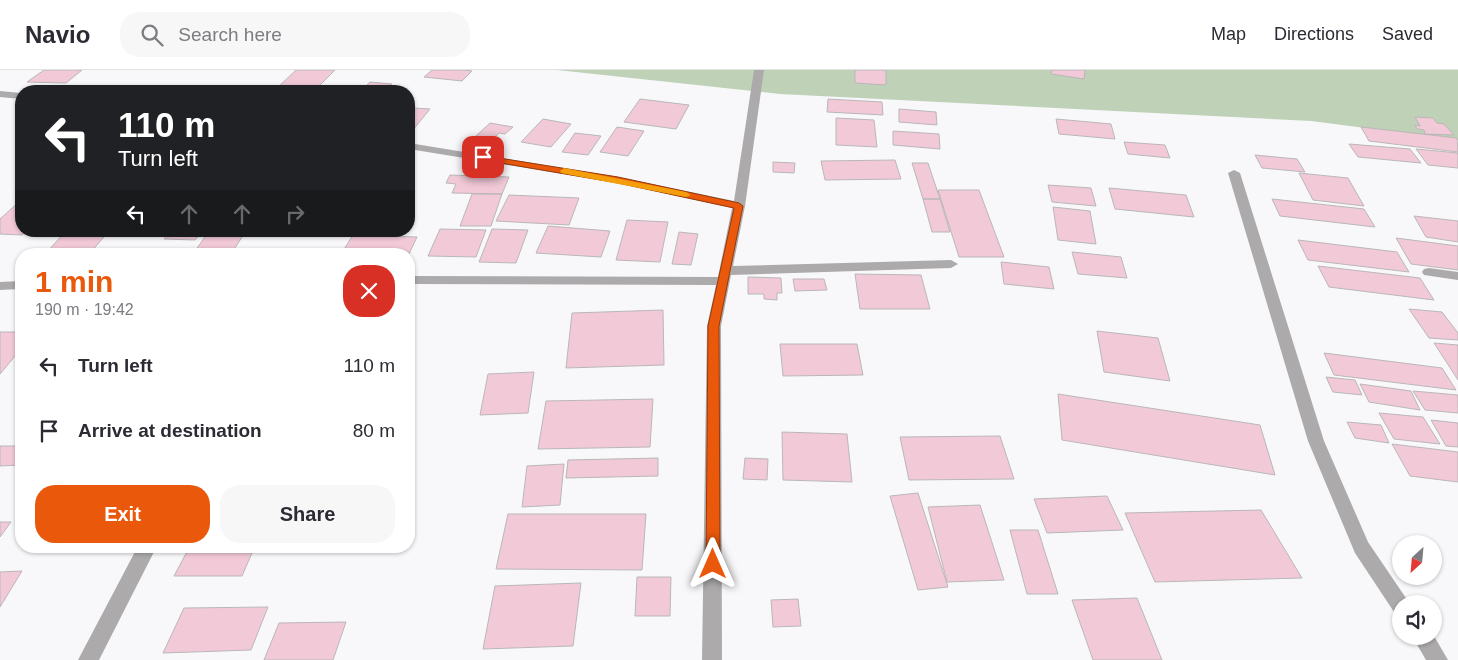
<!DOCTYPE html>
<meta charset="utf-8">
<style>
body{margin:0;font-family:Arial,sans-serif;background:#f7f7f7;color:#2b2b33;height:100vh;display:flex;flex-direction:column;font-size:19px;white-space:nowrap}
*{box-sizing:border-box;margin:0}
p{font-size:16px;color:#7c7c81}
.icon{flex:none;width:28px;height:28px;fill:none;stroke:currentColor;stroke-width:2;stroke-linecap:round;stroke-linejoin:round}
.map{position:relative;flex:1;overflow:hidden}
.drawer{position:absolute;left:15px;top:178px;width:400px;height:305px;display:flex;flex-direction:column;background:#fff;border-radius:20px;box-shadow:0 1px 4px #0004}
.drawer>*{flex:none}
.hud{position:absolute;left:15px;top:15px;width:400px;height:152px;border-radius:20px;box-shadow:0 1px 4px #0004;background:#202124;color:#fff;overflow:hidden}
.needle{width:32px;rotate:206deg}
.controls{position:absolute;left:1392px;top:465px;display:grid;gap:10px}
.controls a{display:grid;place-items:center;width:50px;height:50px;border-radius:50%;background:#fff;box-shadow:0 1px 4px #0004;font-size:25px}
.pin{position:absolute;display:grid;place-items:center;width:42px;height:42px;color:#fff;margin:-21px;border-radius:10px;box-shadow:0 2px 8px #0006}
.me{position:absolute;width:55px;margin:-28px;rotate:0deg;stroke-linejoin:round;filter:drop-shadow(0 0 4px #0008)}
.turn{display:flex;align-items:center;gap:18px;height:105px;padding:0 20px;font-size:22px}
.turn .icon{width:65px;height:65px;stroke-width:2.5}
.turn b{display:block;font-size:35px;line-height:42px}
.lanes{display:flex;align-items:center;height:48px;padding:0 20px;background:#0003;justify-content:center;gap:25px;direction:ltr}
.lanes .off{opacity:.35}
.round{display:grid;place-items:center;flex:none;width:52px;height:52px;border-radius:20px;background:#f7f7f7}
.overview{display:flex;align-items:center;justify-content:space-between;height:85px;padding:0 20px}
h1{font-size:30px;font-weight:700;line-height:38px;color:#ea580c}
.primary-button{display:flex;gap:10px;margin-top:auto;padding:10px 20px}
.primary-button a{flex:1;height:58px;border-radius:20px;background:#ea580c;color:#fff;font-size:20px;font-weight:700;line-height:58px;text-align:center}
.primary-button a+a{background:#f7f7f7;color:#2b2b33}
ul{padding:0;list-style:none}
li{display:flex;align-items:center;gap:15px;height:65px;padding:0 20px}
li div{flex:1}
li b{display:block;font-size:19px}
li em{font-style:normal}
header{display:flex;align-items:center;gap:30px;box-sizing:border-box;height:70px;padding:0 25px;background:#fff;border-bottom:1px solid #e1e1e2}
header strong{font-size:24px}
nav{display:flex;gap:28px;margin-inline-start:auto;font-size:18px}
.search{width:350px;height:45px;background:#f7f7f7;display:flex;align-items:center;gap:12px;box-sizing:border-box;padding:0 18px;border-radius:20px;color:#7c7c81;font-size:19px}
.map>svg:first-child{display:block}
</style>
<header>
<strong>Navio</strong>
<div class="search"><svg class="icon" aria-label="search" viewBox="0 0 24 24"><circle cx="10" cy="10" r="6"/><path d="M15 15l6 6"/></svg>Search here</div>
<nav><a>Map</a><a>Directions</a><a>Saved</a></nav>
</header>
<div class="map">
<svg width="1458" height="590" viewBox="0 0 1458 590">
<rect width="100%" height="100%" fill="#f8f8fb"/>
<!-- green -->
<path fill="#bfd2b8" d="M557,0H1458V70L1311,51L780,24Z"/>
<!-- building -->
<path fill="#f1c9d7" stroke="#bab7b8" d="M44,0H82L66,13L27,12Z
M296,0H335L314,21L275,20Z
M432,0H464L472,1L462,11L424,7Z
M855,0H886V15L855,13Z
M1052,0H1085L1084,9L1051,4Z
M370,12L392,14L385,21H361Z
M191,16L214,19L212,21H184Z
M245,18H268L265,21H242Z
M640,29L689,35L676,59L624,52Z
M828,29L882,32L883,45L827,42Z
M414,38L430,39L413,60L409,59V45Z
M899,39L936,42L937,55L899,52Z
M1415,47L1433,48L1437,53L1444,54L1454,65L1425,64L1424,60L1417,59L1415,55L1420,56Z
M836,48L874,50L877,77L836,75Z
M543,49L571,54L551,77L521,72Z
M1056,49L1111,54L1115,69L1059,64Z
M490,53L513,57L505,64L499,63L493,69L476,66Z
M617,57L644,61L628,86L600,82Z
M1361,57L1457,68L1458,82L1369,71Z
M893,61L939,64L940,79L893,75Z
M575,63L601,66L588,85L562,82Z
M1124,72L1165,75L1170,88L1128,84Z
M1349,74L1410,79L1421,93L1358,87Z
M1416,79L1458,83V98L1428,95Z
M1255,85L1297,89L1305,102L1262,98Z
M895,90L901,109L825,110L821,91Z
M773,92L795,93L794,103L773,102Z
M912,93H928L940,129H923Z
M1299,103L1348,108L1364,136L1313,130Z
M450,105L509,107L502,124L452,123L456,114L446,113Z
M1048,115L1091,118L1096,136L1052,132Z
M1109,118L1186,125L1194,147L1115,139Z
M938,120H979L1004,187H959Z
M472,124H502L491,156H460Z
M509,125L579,128L569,155L496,151Z
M923,129H940L950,162H932Z
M1272,129L1364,139L1375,157L1280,146Z
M21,130V161H26L22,165L0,164V149Z
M1053,137L1090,141L1096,174L1058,170Z
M1414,146L1458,151V172L1426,167Z
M627,150L668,152L660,192L616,190Z
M548,156L610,161L601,187L536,183Z
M440,159L486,160L476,187L428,186Z
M492,159L528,160L516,193L479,192Z
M66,161H109L91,182L46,183Z
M172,161H203L195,170L164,169Z
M679,162L698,164L691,195L672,194Z
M207,164H244L231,184H193Z
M353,165L417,167L409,184H341Z
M1396,168L1458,176V200L1411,194Z
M1298,170L1397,182L1409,202L1308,190Z
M1072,182L1121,187L1127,208L1078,204Z
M1001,192L1049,197L1054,219L1004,214Z
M1318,196L1420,208L1434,230L1329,217Z
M855,204L921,205L930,239H860Z
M748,207L781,208L782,223H777V230L764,229V224H748Z
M793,209H824L827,220L795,221Z
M1409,239L1442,242L1458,263V270L1429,268Z
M663,240L664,295L566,298L572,243Z
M1097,261L1158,268L1170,311L1104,302Z
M0,262H21V279L0,304Z
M1434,273L1458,275V310Z
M780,274H857L863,305L783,306Z
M1324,283L1442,298L1456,320L1334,305Z
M534,302L528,343L480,345L488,304Z
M1326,307L1355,310L1362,325L1333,322Z
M1360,314L1411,321L1420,340L1369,332Z
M1413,321L1458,325V343L1425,340Z
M1058,324L1260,355L1275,405L1062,370Z
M653,329L650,377L538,379L546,331Z
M1379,343L1423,347L1440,374L1394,369Z
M1431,350L1458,353V377L1446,376Z
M1347,352L1381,355L1389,373L1355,368Z
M782,362L847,364L852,412L783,410Z
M1000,366L1014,409L909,410L900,367Z
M1392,374L1458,382V412L1410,406Z
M0,376H21V395L0,396Z
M658,388V406L566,408L568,390Z
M745,388L768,389L767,410L743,409Z
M564,394L560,435L522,437L527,396Z
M918,423L948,517L918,520L890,426Z
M1107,426L1123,460L1047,463L1034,429Z
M980,435L1004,510L947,512L928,437Z
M1261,440L1302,508L1155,512L1125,443Z
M508,444H646L642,500L496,499Z
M0,452H11L0,467Z
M1010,460H1038L1058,524H1027Z
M190,476H255L242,506H174Z
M22,501L0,537V502Z
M637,507H671L670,546H635Z
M581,513L573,576L483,579L495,516Z
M1137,528L1162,590H1093L1072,530Z
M798,529L801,556L773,557L771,530Z
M268,537L251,580L163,583L184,538Z
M346,552L333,590H264L279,553Z"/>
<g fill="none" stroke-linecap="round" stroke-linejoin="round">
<!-- minor -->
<path fill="#acaaab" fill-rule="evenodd" d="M754,0H764L745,136L733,196L951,190L958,194L951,198L731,205L721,256L722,590H702L707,256L716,215L409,214V206L718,207L732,138L618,113L409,79V73L618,107L734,131Z
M0,21L21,23V29L0,27Z
M1234,100L1240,103L1324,371L1368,472L1410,534H1401V545L1394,542L1355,483L1308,371L1228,103Z
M1429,198L1458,202V210L1424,205L1422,202L1424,199Z
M21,211V219L0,220V212Z
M138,476H157L99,590H78Z
M1412,566H1434L1448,590H1426Z"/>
</g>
<!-- route -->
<path fill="#ea580c" stroke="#983908" d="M480,85L618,107L739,133L743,136L719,256L720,494L718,498L713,500L708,498L706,494L708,256L734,138L618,113L483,90L479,87Z"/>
<!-- slow -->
<path fill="#f59e0b" d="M564,98L686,122L691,125L686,127L561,103L560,101Z"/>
</svg>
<div class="controls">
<a><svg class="needle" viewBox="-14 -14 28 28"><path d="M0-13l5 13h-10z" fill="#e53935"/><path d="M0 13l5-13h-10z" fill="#7c7c81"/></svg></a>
<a><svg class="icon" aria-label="sound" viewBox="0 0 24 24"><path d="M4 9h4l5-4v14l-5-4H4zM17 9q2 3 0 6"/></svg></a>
</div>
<div class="pin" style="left:483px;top:87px;background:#d93025"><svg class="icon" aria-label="arrive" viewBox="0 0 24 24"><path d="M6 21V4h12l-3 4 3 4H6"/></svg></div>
<svg class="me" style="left:713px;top:494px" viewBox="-20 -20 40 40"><path d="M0-17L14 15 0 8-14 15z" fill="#ea580c" stroke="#fff" stroke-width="4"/></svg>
<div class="hud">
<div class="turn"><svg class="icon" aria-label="left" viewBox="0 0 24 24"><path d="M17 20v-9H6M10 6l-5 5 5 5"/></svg><div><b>110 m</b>Turn left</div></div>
<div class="lanes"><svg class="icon" aria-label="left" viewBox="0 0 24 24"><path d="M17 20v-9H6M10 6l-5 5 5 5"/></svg><svg class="icon off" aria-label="ahead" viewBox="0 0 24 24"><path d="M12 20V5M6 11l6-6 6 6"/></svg><svg class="icon off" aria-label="ahead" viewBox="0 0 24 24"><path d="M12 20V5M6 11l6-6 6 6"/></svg><svg class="icon off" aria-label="right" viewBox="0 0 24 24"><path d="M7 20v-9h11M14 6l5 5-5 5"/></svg></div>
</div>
<section class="drawer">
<div class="overview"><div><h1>1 min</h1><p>190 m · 19:42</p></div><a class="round" style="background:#d93025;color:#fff"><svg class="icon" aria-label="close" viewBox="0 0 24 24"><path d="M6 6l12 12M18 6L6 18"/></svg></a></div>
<ul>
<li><svg class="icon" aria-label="left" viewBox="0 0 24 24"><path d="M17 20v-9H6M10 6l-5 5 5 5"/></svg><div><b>Turn left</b></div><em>110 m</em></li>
<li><svg class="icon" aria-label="arrive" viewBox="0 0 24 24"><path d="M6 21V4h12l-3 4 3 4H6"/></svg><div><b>Arrive at destination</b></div><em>80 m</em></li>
</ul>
<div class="primary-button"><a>Exit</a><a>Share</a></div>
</section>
</div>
